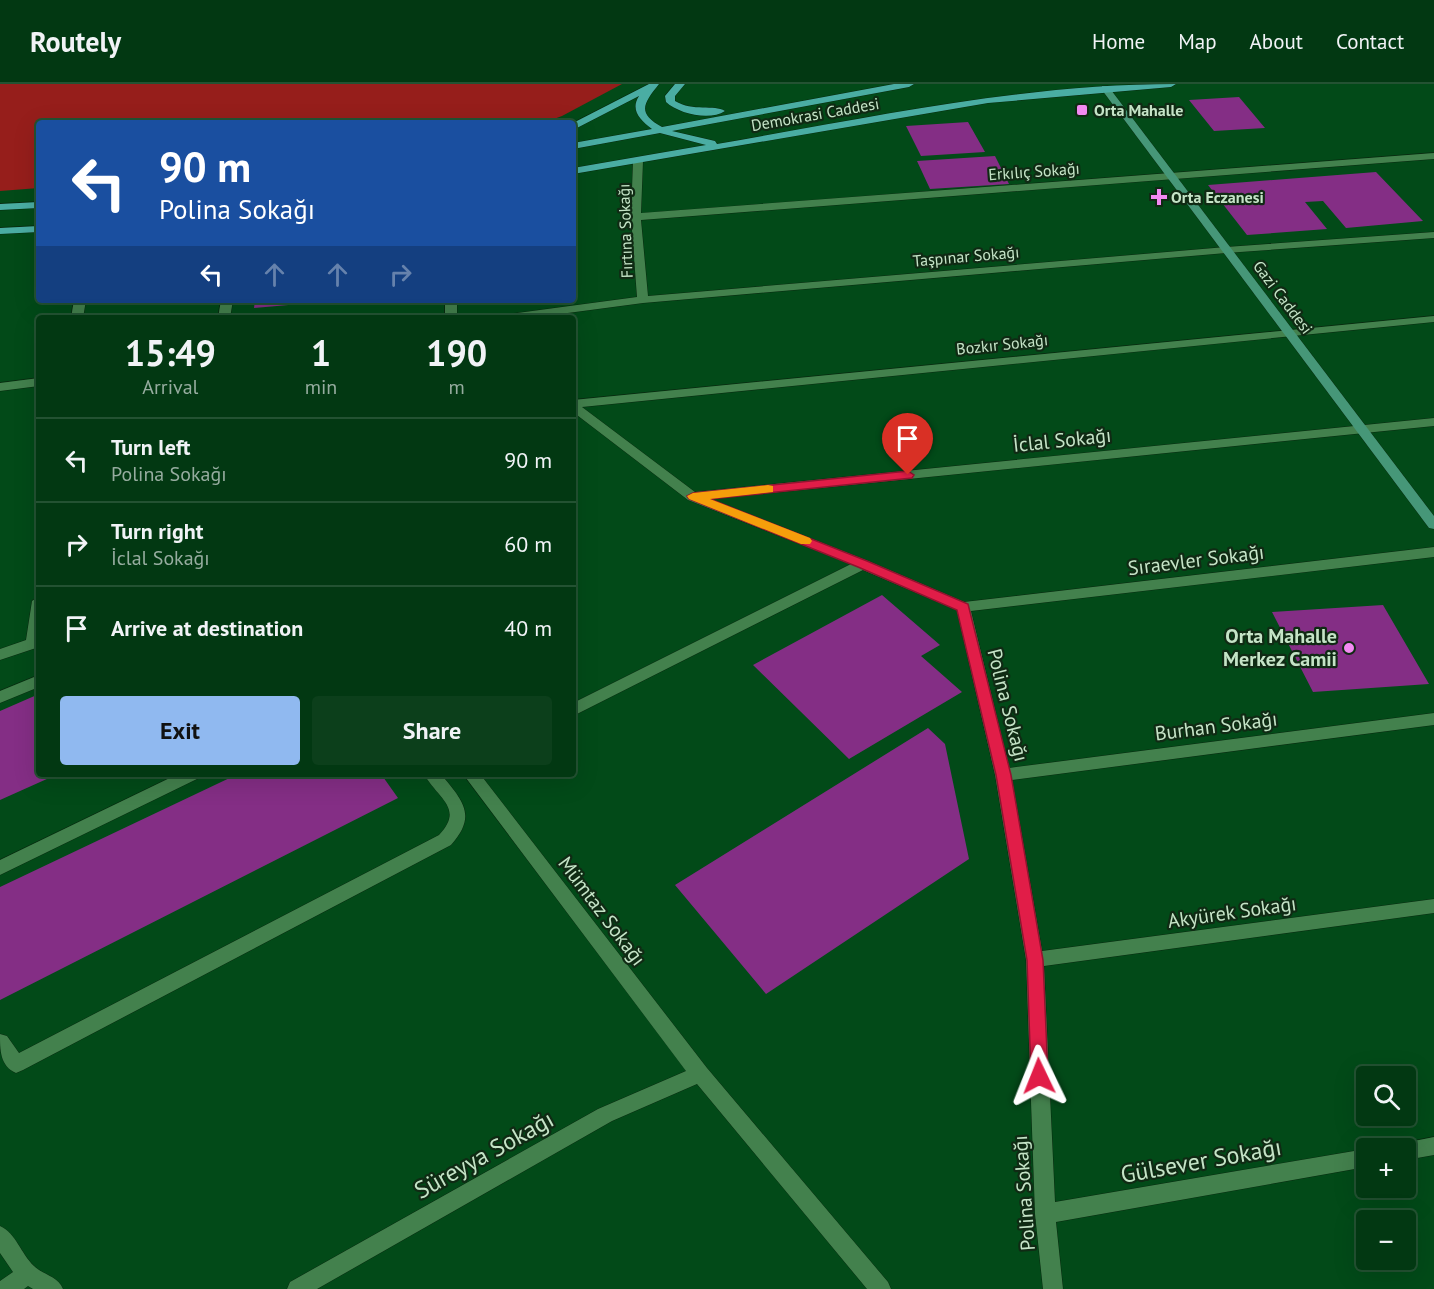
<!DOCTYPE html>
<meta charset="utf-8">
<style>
body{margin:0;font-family:"PT Sans",sans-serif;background:#0c3f1b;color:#f1f3f6;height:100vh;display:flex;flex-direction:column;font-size:22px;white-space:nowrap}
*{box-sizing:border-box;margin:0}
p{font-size:20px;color:#96ac9f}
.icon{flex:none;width:33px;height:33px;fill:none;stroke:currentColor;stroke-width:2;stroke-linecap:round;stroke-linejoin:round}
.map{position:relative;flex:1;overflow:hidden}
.details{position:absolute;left:36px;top:231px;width:540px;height:462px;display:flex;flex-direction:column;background:#023812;border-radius:6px;box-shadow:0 6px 24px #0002,0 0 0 2px #235232}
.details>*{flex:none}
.guide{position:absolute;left:36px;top:36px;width:540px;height:183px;border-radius:6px;box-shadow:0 6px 24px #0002,0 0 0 2px #235232;background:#1a4fa0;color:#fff;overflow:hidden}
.fabs{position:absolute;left:1356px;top:982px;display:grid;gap:12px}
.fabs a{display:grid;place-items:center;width:60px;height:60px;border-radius:6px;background:#023812;box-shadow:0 6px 24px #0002,0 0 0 2px #235232;font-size:30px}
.pin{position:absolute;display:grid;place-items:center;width:51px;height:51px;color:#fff;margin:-62px -26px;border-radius:50% 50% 50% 0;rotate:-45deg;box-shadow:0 0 6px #0007}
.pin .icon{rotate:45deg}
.me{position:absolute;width:66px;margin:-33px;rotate:358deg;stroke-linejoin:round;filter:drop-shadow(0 0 4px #0008)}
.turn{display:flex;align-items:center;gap:21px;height:126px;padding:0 24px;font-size:27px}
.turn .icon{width:78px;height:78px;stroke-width:2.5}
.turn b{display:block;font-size:42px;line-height:51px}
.lanes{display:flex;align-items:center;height:57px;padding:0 24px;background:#0003;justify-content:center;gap:30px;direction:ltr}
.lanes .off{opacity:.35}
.eta{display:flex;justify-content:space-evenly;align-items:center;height:102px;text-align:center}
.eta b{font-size:36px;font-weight:600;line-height:42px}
.primary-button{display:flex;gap:12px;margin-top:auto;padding:12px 24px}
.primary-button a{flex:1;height:69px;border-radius:6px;background:#90b9f0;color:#111;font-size:24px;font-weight:600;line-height:69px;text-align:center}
.primary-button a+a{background:#0c3f1b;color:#f1f3f6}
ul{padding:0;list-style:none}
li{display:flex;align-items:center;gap:18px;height:84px;padding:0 24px;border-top:2px solid #235232}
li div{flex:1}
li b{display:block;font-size:22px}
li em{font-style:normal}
header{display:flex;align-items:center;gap:36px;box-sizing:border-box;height:84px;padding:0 30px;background:#023812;border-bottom:2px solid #235232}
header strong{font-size:28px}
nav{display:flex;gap:33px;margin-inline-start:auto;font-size:21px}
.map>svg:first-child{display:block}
</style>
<header>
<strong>Routely</strong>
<nav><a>Home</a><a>Map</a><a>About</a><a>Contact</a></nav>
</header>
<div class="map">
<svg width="1434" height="1205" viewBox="0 0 1434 1205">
<rect width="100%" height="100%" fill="#024a18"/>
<!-- green -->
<path fill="#961e1b" d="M0,0H622L562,32L543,39H39V104L0,107Z"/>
<!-- building -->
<path fill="#842e85" d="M1239,13L1265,44L1214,47L1189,16Z
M968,38L985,68L921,72L906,42Z
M995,72L1009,100L930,105L917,77Z
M1376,88L1423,137L1346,144L1323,117L1305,118L1327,145L1247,151L1208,101Z
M255,216H323V218L254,224Z
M882,511L940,561L921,572L962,608L849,675L753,581Z
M1383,521L1429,600L1313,608L1272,528Z
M39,610V690H58L0,716V627Z
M928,644L945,660L969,775L766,910L675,801Z
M238,690H381L398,714L0,916V803Z"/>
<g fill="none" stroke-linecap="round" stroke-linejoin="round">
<defs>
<path id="lane" d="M39,591V603L0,619V607Z
M178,690H201L199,694L0,791V776Z
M424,690H441C462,716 478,731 451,761L23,986L16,989C0,982 0,966 0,950L7,952L19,969L439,751C465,724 437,714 424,690Z"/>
<path id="street" d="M1434,69V75L641,136L648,212L1226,163L1434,148V154L1226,169L643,219L530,234H497L503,231L637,213L631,133L633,77L638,74L643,77L641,129Z
M74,216H86L83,234H71Z
M221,216H233L230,234H218Z
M445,216H457V234H445Z
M1434,232V238L582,323L695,408L1434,334V342L710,415L868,477L964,518L1434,463V473L971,527L1009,684L1434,629V641L1012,696L1042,867L1434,815V829L1044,882L1055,1118L1366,1065H1367L1366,1083L1056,1138L1063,1205H1043L1035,1130L1026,876L995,691L957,526L863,486L573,632V619L851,480L688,416L573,328V316Z
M39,294V302L0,307V299Z
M39,512V563L0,576V565L26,556L32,517Z
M463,690H480L707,984L888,1198L891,1205H867L697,1000L612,1037L317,1205H287L290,1198L598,1025L686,987Z
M1434,1053V1071L1406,1076V1065H1397L1399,1060Z
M0,1142C16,1149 21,1170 34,1182C43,1191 58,1192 63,1205H33L28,1202L24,1205H0V1197L13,1188L0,1169Z"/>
<path id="secondary" d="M1102,2H1108L1434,432V445L1429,444L1102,6Z"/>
<path id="primary" d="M649,0H659C644,19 636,29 662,43L894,0H914L909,3L672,47L715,57L717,60C868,34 1021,0 1176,0L1171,3L988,19L573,90V84L706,61L660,49L573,65V59L652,45C640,36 630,26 639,12L573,46V39Z
M675,0H685L675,12V17C693,28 714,20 725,27C710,37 679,30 666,18L665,12Z
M39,118V124L0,126V120Z
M39,142V148L0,150V144Z"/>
</defs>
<!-- lane casing -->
<use href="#lane" stroke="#092b10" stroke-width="1"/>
<!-- street casing -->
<use href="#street" stroke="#092b10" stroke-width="1"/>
<!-- secondary casing -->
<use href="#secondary" stroke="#092b10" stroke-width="1"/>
<!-- primary casing -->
<use href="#primary" stroke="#092b10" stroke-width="1"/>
<!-- lane -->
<use href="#lane" fill="#43814d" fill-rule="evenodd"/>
<!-- street -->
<use href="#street" fill="#43814d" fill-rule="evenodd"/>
<!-- secondary -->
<use href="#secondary" fill="#469778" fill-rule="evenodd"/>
<!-- primary -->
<use href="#primary" fill="#4aada3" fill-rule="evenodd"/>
</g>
<!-- route -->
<path fill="#e11d48" stroke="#92132f" stroke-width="1.5" d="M908,387L914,391L912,394L710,415L867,477L968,520L969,524L1011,691L1043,876L1048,992L1045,997L1039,1000L1033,997L1031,992L1027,876L996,691L957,526L858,483L689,415L687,412L693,409Z"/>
<!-- slow -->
<path fill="#f59e0b" d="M768,401L773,402V408L710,415L810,454L812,457L810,460H801L689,415L687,412L693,409Z"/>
<!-- markers -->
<g fill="#f38af2" stroke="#102a14" stroke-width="2">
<rect x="1076" y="20" width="12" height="12" rx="3"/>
<path d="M1156 104h6v6h6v6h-6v6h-6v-6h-6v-6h6z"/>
<circle cx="1349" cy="564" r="6"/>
</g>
<g text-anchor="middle" stroke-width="4.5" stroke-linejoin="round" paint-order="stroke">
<!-- far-poi labels -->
<g font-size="16" font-weight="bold" fill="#c5e4c7" stroke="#102a14" text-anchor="start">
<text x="1094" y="32">Orta Mahalle</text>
<text x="1171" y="119">Orta Eczanesi</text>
</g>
<!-- far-street labels -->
<g font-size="16" fill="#c5e4c7" stroke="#102a14">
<text transform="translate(815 30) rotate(-10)" y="6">Demokrasi Caddesi</text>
<text transform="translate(1034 87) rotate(-4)" y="6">Erkılıç Sokağı</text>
<text transform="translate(625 147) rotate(-92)" y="6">Fırtına Sokağı</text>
<text transform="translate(966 172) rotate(-5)" y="6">Taşpınar Sokağı</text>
<text transform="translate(1283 213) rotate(53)" y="6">Gazi Caddesi</text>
<text transform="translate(1002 260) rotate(-6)" y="6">Bozkır Sokağı</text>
</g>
<!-- street labels -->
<g font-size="20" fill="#c5e4c7" stroke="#102a14">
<text transform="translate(1062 356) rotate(-6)" y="7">İclal Sokağı</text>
<text transform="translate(1196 476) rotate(-7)" y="7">Sıraevler Sokağı</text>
<text transform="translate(1008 621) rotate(76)" y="7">Polina Sokağı</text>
<text transform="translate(1216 642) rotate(-7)" y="7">Burhan Sokağı</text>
<text transform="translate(602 827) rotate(53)" y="7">Mümtaz Sokağı</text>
<text transform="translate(1232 828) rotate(-8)" y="7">Akyürek Sokağı</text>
<text transform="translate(1024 1109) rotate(-94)" y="7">Polina Sokağı</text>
</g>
<!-- poi labels -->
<g font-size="20" font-weight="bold" fill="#c5e4c7" stroke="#102a14" text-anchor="end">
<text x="1337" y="559">Orta Mahalle<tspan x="1337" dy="23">Merkez Camii</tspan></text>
</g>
<!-- near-street labels -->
<g font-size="24" fill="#c5e4c7" stroke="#102a14">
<text transform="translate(484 1071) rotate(-29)" y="8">Süreyya Sokağı</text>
<text transform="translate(1201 1077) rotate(-10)" y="8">Gülsever Sokağı</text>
</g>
</g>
</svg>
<div class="fabs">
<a><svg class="icon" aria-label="search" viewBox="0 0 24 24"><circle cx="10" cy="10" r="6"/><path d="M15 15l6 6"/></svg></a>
<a>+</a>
<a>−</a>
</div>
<div class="pin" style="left:908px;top:391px;background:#d93025"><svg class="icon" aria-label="arrive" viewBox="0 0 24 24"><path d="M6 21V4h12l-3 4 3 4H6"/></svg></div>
<svg class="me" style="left:1039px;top:992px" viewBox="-20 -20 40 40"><path d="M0-17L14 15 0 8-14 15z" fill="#e11d48" stroke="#fff" stroke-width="4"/></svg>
<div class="guide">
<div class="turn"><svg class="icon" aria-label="left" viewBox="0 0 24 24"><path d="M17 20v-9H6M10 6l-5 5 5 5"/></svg><div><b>90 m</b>Polina Sokağı</div></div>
<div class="lanes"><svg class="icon" aria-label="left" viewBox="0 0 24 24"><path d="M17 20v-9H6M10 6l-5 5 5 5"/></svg><svg class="icon off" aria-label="ahead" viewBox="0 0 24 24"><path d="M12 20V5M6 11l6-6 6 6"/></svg><svg class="icon off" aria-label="ahead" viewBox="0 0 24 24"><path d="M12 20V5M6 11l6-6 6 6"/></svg><svg class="icon off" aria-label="right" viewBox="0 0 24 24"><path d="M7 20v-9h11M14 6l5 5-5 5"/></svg></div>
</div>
<section class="details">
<div class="eta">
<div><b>15:49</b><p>Arrival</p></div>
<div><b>1</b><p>min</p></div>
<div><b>190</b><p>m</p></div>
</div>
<ul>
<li><svg class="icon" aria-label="left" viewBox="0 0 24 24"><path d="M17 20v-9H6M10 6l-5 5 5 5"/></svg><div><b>Turn left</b><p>Polina Sokağı</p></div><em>90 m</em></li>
<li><svg class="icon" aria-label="right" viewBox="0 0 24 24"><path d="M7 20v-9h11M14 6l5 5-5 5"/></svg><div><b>Turn right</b><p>İclal Sokağı</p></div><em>60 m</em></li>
<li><svg class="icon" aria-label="arrive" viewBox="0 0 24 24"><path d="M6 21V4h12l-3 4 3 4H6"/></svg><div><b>Arrive at destination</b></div><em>40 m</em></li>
</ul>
<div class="primary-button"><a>Exit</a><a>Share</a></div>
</section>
</div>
